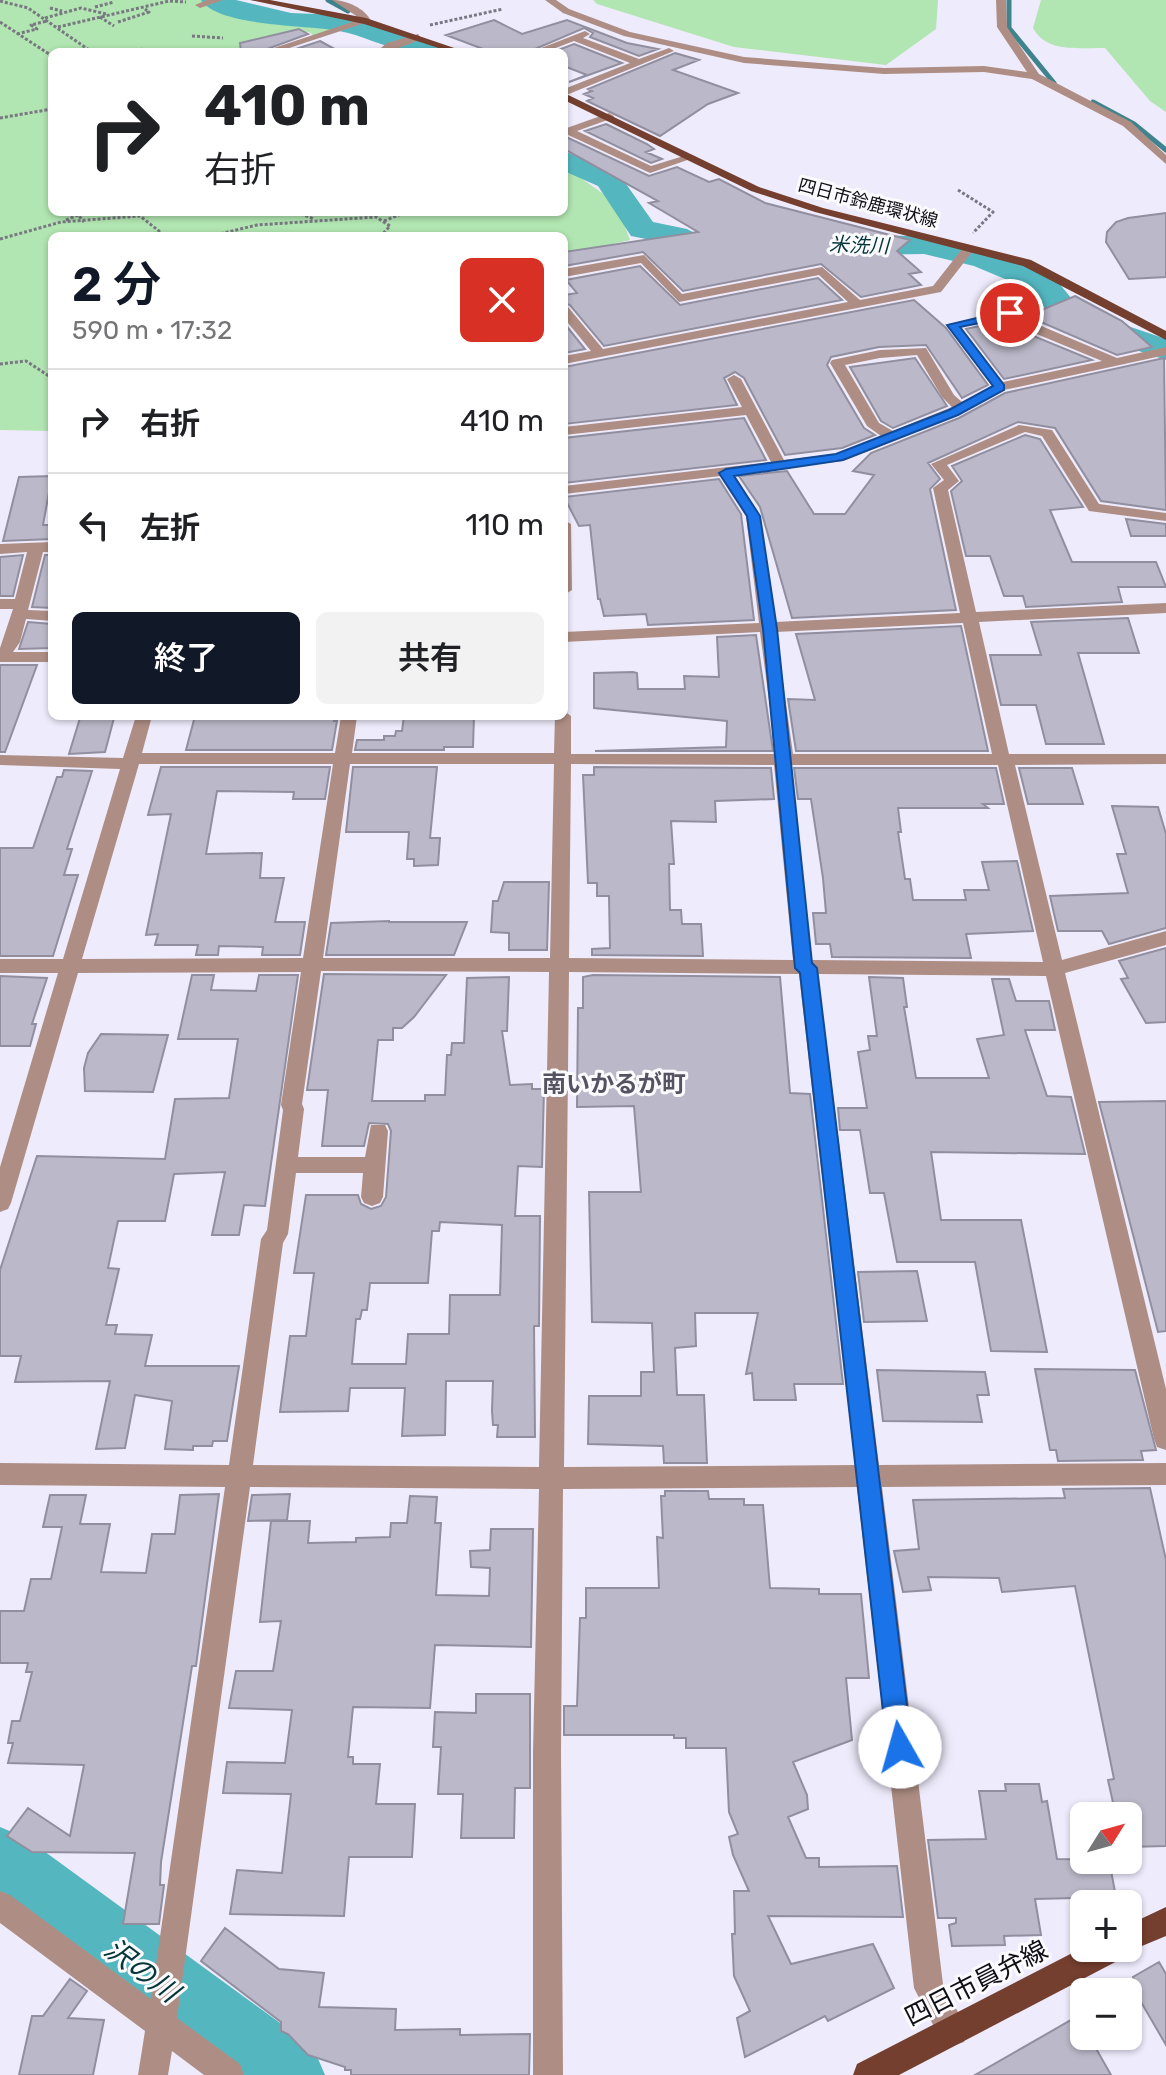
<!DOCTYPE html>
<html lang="ja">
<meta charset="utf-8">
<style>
body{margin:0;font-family:Rubik,"Noto Sans JP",sans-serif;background:#f2f2f2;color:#202124;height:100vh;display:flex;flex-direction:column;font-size:30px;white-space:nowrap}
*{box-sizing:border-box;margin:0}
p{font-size:26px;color:#757577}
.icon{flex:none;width:44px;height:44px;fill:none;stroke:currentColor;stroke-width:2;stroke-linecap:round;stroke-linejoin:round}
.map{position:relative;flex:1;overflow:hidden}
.side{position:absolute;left:48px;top:232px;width:520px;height:488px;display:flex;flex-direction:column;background:#fff;border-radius:12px;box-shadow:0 2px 6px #0004}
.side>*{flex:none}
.banner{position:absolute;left:48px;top:48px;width:520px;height:168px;border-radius:12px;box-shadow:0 2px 6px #0004;background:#fff;color:#202124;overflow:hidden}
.needle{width:52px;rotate:53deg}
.fabs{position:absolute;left:1070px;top:1802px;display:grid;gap:16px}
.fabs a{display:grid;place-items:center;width:72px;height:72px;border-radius:12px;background:#fff;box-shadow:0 2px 6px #0004;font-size:40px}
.pin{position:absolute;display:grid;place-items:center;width:68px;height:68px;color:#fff;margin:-34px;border:4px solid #fff;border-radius:50%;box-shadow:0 2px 8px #0007}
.me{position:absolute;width:88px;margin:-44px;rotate:353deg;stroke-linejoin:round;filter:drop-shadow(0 0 6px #0008)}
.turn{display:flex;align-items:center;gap:28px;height:168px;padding:0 24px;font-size:36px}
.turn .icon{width:104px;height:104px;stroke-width:2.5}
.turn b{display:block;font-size:56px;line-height:68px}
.round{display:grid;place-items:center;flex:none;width:84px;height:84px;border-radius:12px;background:#f2f2f2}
.summary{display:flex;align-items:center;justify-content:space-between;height:136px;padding:0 24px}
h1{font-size:48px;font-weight:600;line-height:60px;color:#111827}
.cta{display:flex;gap:16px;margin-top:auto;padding:16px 24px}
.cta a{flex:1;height:92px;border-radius:12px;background:#111827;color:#fff;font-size:32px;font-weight:600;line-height:92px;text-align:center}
.cta a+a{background:#f2f2f2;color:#202124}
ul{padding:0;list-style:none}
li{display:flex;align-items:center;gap:24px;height:104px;padding:0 24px;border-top:2px solid #e0e0e0}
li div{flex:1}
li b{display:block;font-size:30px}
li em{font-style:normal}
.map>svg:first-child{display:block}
</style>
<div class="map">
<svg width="1166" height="2075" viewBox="0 0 1166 2075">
<rect width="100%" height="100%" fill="#eeebfc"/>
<!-- green -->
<path fill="#b1e5b1" d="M0,0H225L307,18L339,20L330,27L337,30L315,37L309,32L237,52H52V212H564V166L640,220L624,224L630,240L564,255V236H52V431L0,430Z
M593,0H938L936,29L886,65L734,47L597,4Z
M1041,0H1166V112L1150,101L1105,48C1080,47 1047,54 1033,28Z"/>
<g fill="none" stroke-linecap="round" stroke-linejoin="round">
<!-- stream -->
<path stroke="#3f848c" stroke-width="5" d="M328,0L348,11
M1009,0V28L1054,83
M1093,102L1134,124L1166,150"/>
<!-- river -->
<path fill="#54b7c0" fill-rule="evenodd" d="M201,0H236L291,13L340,15L444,46L448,52C434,52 418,54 404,51C382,46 361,35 339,31C308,25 219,27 201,0Z
M564,151L619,174L653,222L687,229L719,246L749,248L754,255L749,262L713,265L666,243L631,236L598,186L564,171Z
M830,235L924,236L996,252L1053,276L1081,310L1166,339V360L1057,324L1031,290L974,266L924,254L854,255L819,251L814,244L819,237Z
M0,1827L26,1838L313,2047L325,2075H220L0,1910Z"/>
</g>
<!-- building -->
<path fill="#bbb9c9" stroke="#918f9f" stroke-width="2" fill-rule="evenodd" d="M494,20L522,34L567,20L627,43L658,49L639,56L590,37L593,33L584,28L528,52H491L446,35Z
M299,29L308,34L259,52H241L240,43Z
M320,41L340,52H287Z
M574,44L622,63L569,82L587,75L564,66V52H553Z
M675,53L699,60L673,70L738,93L708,104L660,136L587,101L593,98L584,94L592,91L588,89Z
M606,124L647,144L654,149L646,152L662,159L651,163L585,131Z
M564,136L649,176L677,167L709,182L719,179L765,203L910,240L897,251L921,272L909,274L921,285L861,297L821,264L683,291L643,252L564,266V252L698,232L649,203L658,201L564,149Z
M1166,213V277L1129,279L1106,242L1107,232L1116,222L1128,218Z
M640,266L680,305L818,278L842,300L604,346L570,305L564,303V295L577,293L566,280Z
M1075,296L1122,321L1152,347L1117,355L1027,316Z
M914,300L946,328L988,385L962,398L926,345L879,347L831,357L827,365L864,428L875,435L842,448L785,455L744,378L735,372L724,378L737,405L564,424V367Z
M1007,320L1021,331L1092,360L1004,379L966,329Z
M564,323L585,349L564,353Z
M915,358L947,406L893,428L881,421L850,367Z
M1164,358L1166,510L1101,501L1055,428L1018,422L928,463L940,479L930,489L956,610L792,618L760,507L739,476L787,471L814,514H845L874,475L853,471L871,453L959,418L1005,393Z
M744,418L766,460L564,483V438Z
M1025,435L1040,439L1083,507L1050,510L1072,562H1156L1166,587H1118L1122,602L1026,607L1023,596H1004L990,556H966L951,491L962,481L952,466Z
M52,476L43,525H52V539L3,541L19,477Z
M719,479L741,514L754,620L648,625L646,614L604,616L600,599H598L590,525L579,526L564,497Z
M1126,519L1166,524V536H1131Z
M23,555L13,596H0V557Z
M45,555H52V608L32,607Z
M1128,618L1139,653H1078L1104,744H1046L1036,705H1001L990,655H1041L1031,622Z
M28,622L52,624V648L19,649Z
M961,626L988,751H796L788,699L815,700L796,634Z
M756,635L773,751H595L726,747L727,721L594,708V673L633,672L637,673L638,689H685L684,676L719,677L717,637Z
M0,665H37L5,752H0Z
M195,716H334V721H337L332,750H186Z
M404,716H474L473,747H444V750H355L357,740H384V736H395L396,731H402Z
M80,718H114L105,752L69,754Z
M161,767H330L325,799H293L294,792L217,791L206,854L262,853L260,878H284L275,922H305L300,955H262L263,947L219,946L218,955H196L198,945H155L158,934L146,935L171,814L148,815Z
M353,767H437L430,838H440L438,865L414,866V859H407L409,832H346Z
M594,767L771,768L774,799L715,801L716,822L671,821L674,864H669L670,910H681L682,924H701L703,956L592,955V949L610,948L609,896H597V883H588L583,775H594Z
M794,768H996L1004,804H983L988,808H898L901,832H898L905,879H910L913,900H966L964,890H989L982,862L1017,861L1033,931L966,934L971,958L832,957L830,944H816L813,913H826L823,878L811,799H798Z
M1019,768H1072L1083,804H1028Z
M64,770L92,771L67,849H72L64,875H78L53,956H0V848H33L57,777H62Z
M1112,806L1158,807L1166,834V928L1109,944L1102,931H1058L1050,896L1128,893L1117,854H1126Z
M504,882H549L547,950H509V933L491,932L493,901H498Z
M389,921V922H467L454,955H326L331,923Z
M1166,948V1022L1146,1023L1121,979L1128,978L1119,961Z
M324,974L446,975L414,1017L402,1028H393V1040H378L372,1101H425V1095H445L447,1055H451L452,1043H464L467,978L509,977L507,1031H502L510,1085L532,1084V1089H544L542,1167L518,1166L515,1216H540L539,1326H534L535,1437H497L498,1425H493L492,1411L493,1381H446L445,1435L402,1436L405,1388H350L348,1411L280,1412L290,1336H306L314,1273H294L306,1195H358L361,1204L371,1209L381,1206L386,1197L391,1131L388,1124L369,1123L364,1146H322L328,1090H307ZM440,1222L502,1225L500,1295H450L449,1334H408L406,1364H352L356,1319H360L362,1310H367L370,1283H428L432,1231H439Z
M192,975H214L211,990L256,991L259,975H298L265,1206L244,1205L239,1235H212L225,1172L174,1174L165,1221H118L108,1268L119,1269L106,1325H117L115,1334L152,1335L145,1366H239L227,1441H213L212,1446H193V1450L165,1449L172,1401L135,1395L125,1448L96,1449L110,1381L15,1382L21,1356H0V1270L37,1156L165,1159L175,1099L229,1098L238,1039H178Z
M593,975L780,977L790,1093L810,1094L843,1384H794L796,1400H754L752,1373L746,1374L758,1313H695L696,1346L675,1348L677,1395H704L707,1463H664L663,1446L588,1444L589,1396H641V1372H654L652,1323L592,1322L589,1192H641L634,1106L577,1107L578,1008H583V977Z
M0,976L47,978L32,1024H36L30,1046H0Z
M869,977L903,978L907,1007H904L916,1078H989L977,1039L1004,1035L992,979H1009L1016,1001H1049L1055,1030H1025L1047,1096L1071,1097L1085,1154L931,1152L941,1220H1021L1047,1352L991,1351L975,1262H897L884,1193H870L860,1130H840L838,1108H867L858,1052L870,1050L868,1036H877Z
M101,1034L168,1035L153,1092L85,1091L84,1068L88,1053Z
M1166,1101V1331L1158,1332L1099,1102Z
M917,1271L927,1321L864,1322L858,1272Z
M1035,1369L1135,1370L1156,1450L1141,1451L1143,1460L1058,1461L1056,1450H1050Z
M877,1370L985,1372L989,1395H977L982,1422L883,1421Z
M1150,1488L1166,1560V1846L1128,1847V1816H1116L1108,1780L1114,1779L1075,1586L1002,1592L999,1578L928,1577L931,1590L903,1592L894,1551L919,1549L913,1500L1065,1498L1063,1489Z
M665,1491H708L709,1499H744V1505H763L770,1588L819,1589V1594H861L869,1678H846L852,1740L793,1762L807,1795L808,1809L788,1817L806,1858H819V1867L897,1866L903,1917L768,1916L791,1964L873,1944L894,1988L828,2021L825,2016L745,2057L737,2018L750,2011L734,1976L732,1934H735L734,1891H749L733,1855L729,1837L738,1834L729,1812L726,1748H686V1738H674V1735H564V1706H577L580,1618H586V1588H659L657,1537L663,1538L661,1496H665Z
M219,1494L196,1666H192L161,1862L160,1885H164L159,1924H123L135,1853L32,1852L7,1836L28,1808L70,1836L84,1765L8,1763L13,1743H8L12,1721H20L32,1672H26L28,1663H0V1611H24L31,1579H51L62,1527H43L50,1495H86L80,1524H110L101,1572L146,1573L152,1534H175L180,1495Z
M290,1494L287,1520L248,1521L252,1495Z
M410,1496L437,1497L435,1523H441L436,1595L489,1596L490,1568L471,1567L470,1551L490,1550L491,1529H533L531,1647L435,1645L430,1708L353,1707L348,1757H353V1764H380L376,1804H415L412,1857H349L344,1916L230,1914L237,1870L282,1873L291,1794L223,1793L227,1762L285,1763L292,1710L229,1708L236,1671H273L281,1621L260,1622L271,1521H310L308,1543L356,1542V1538L390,1537L391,1523H407Z
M476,1694H530V1788H515L514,1838H461L463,1794H438L441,1747H433L435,1712L476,1713Z
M1005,1784H1039L1042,1802L1047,1801L1057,1859L1109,1860L1116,1897L1035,1899L1041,1935L1004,1936L1005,1945L952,1946L949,1925L956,1923V1918H938L928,1840L986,1839L979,1791H1006Z
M225,1928L279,1969L324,1973L319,2007L396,2009L395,2030L460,2029V2035L530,2034L529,2075H351V2070H345V2067L308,2055L288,2034L281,2031V2022L201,1961Z
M1159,1962L1166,1974V2045L1130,1983L1134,1980L1133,1977Z
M70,1979L87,1991L68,2018L104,2020L93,2075H19L32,2016H43Z
M1078,2016L1084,2027V2036H1089L1111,2075H975Z"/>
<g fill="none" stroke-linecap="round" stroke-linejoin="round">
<!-- path -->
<path stroke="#797782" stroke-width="3" stroke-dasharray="3 2" stroke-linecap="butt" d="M0,1L28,8L92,52
M95,7L114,2
M50,8L62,11
M100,17L114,26
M45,18L81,8L106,14
M0,22L52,56
M118,22L149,12L145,9
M430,25L503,9
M58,27L169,1L186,2
M17,34L37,29L31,25L47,21
M192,36L223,38
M132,52L142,49
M0,118L52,109
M958,190L993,212L973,233
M296,212L314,219
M66,220L78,215L84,222
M384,221L406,212
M211,236L257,225L376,217L390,226L381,236
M0,239L61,222L140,216L159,231L151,236
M0,364L26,361L52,378"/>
<!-- minor -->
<path fill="#ae8e84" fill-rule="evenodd" d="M207,0H223L200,8L195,5Z
M332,0C346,0 365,8 371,21L277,52H262L361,19Z
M545,0H556L569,9L630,32L744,57L884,68L984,66L1027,72L997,27L996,0H1006L1007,27L1039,74L1131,122L1166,155V164L1123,126L1032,79L984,72L884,74L744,63L624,36L563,13Z
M585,31L590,34L583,38L639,59L669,48L674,51L564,96V89L630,63L574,41L545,52H531Z
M418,34L422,39L388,52H376L387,43Z
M609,113L614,116L613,118L577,131L651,166L690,154L696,157L650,173L564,133V129Z
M966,244L976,247L941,292L564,364V356L591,351L564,318V306L568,307L603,349L848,302L819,275L679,302L641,263L564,277V269L644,255L682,294L822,267L860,300L933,286Z
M1010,309L1032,322L1117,358L1166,347V355L1004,390L958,415L843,461L734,474L760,516L775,622L960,613L933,488L944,480L931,464L1019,425L1052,430L1099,504L1166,513V521L1089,511L1042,436L1025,432L947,465L959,481L948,490L976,612L1166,603V613L979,622L1009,754H1166V764L1015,765L1062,960L1166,931V945L1065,973L1166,1389V1450L1157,1447L1154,1439L1046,976L818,974L879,1465L1166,1463V1485L882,1487L943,1984L968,2031L964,2042L953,2046L942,2042L914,1988L857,1487L563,1489L561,1752L563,2075H533V1752L539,1489L250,1487L177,2018L240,2064L244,2075H204L172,2051L168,2075H138L145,2031L0,1923V1891L10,1895L151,1999L225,1487L0,1485V1463L229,1465L261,1239L267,1230L283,1110L281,1105L301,972L78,973L11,1203L8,1209L0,1212V1167L58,973H0V959H63L120,769L0,765V755L123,758L136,716H152L142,753H335L341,716H357L352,753H554L555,716H564V711L571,716V754H776L760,632L564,642V632L759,623L746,516L721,476L564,494V486L771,462L746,415L564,435V427L742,407L727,379L734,375L741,379L784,460L835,454L881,436L867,426L830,363L832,360L880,350L926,348L954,395L962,402L992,386L947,325ZM1008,317L1022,328L1102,361L1003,382L961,327ZM917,355L942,397L952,407L893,431L879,423L845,365L880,358ZM963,623L992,754H793L776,632ZM139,764H333L303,958L82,959ZM350,764H554L550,958H323ZM571,764L774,765L793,960L569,958ZM791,765H998L1043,962L812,960ZM321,971L549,972L539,1467L253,1465L283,1243L288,1234L296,1173H363L361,1197L364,1203L372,1206L380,1203L383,1197L388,1131L385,1125H371L365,1157H298L304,1109L302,1104ZM569,972L799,974L855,1465L564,1467Z
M564,520L571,524L572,590L564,595Z
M52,542V552H43L28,610L52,611V621L26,619L20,642L13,652H52V662H0V648L13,609H0V599H15L27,552L0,554V544Z"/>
<!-- major -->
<path fill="#743f2e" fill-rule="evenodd" d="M250,0H270L366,18L466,52H451L364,24Z
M564,93L759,187L823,208L1031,260L1166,331V340L1023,266L815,212L751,191L564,100Z
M1166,1907V1936L1125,1953L1123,1958L899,2075H853L857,2064L1084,1947L1128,1948V1925Z"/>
</g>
<!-- route -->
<path fill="#1a73e8" stroke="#114b97" stroke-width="2" d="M1010,310L1014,311V316L960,327L1004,385V390L958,415L843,460L734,476L760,516L777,629L812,963L817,968L912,1747L909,1756L900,1760L891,1756L887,1747L800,973L795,968L763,629L747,516L719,473L726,469L836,454L949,410L993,386L947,325Z"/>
<g text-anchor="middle" stroke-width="6" stroke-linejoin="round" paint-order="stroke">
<!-- far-street labels -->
<g font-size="18" fill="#0f0e14" stroke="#fbfbfe">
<text transform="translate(868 203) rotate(15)" y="6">四日市鈴鹿環状線</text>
</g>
<!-- far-water labels -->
<g font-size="20" font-style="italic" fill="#043539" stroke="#fbfbfe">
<text transform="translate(859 245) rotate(2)" y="7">米洗川</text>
</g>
<!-- neighbourhood labels -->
<g font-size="24" font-weight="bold" fill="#555361" stroke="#fbfbfe">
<text x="614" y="1092">南いかるが町</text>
</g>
<!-- near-street labels -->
<g font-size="26" fill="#0f0e14" stroke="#fbfbfe">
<text transform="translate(976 1983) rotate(-27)" y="9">四日市員弁線</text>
</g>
<!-- near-water labels -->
<g font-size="28" font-style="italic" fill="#043539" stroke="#fbfbfe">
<text transform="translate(142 1970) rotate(37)" y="10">沢の川</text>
</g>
</g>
</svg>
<div class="fabs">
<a><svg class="needle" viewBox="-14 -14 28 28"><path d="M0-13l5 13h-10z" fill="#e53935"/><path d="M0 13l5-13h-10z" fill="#757577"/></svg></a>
<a>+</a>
<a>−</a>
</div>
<div class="pin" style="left:1010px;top:313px;background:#d93025"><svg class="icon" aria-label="arrive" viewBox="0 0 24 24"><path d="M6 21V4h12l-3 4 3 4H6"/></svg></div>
<svg class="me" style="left:900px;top:1747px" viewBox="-20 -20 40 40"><circle r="19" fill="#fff"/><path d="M0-13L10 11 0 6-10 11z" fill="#1a73e8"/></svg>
<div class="banner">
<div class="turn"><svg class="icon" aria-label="right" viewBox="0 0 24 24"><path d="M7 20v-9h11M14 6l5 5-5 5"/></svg><div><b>410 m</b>右折</div></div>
</div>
<section class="side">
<div class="summary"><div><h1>2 分</h1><p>590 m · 17:32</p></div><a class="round" style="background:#d93025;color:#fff"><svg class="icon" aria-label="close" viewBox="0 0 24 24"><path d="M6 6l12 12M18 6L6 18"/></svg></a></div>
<ul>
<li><svg class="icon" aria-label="right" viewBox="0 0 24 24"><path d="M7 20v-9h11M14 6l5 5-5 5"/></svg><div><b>右折</b></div><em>410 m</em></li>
<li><svg class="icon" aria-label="left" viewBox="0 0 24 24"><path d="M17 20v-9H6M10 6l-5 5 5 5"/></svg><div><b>左折</b></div><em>110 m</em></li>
</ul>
<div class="cta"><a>終了</a><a>共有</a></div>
</section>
</div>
